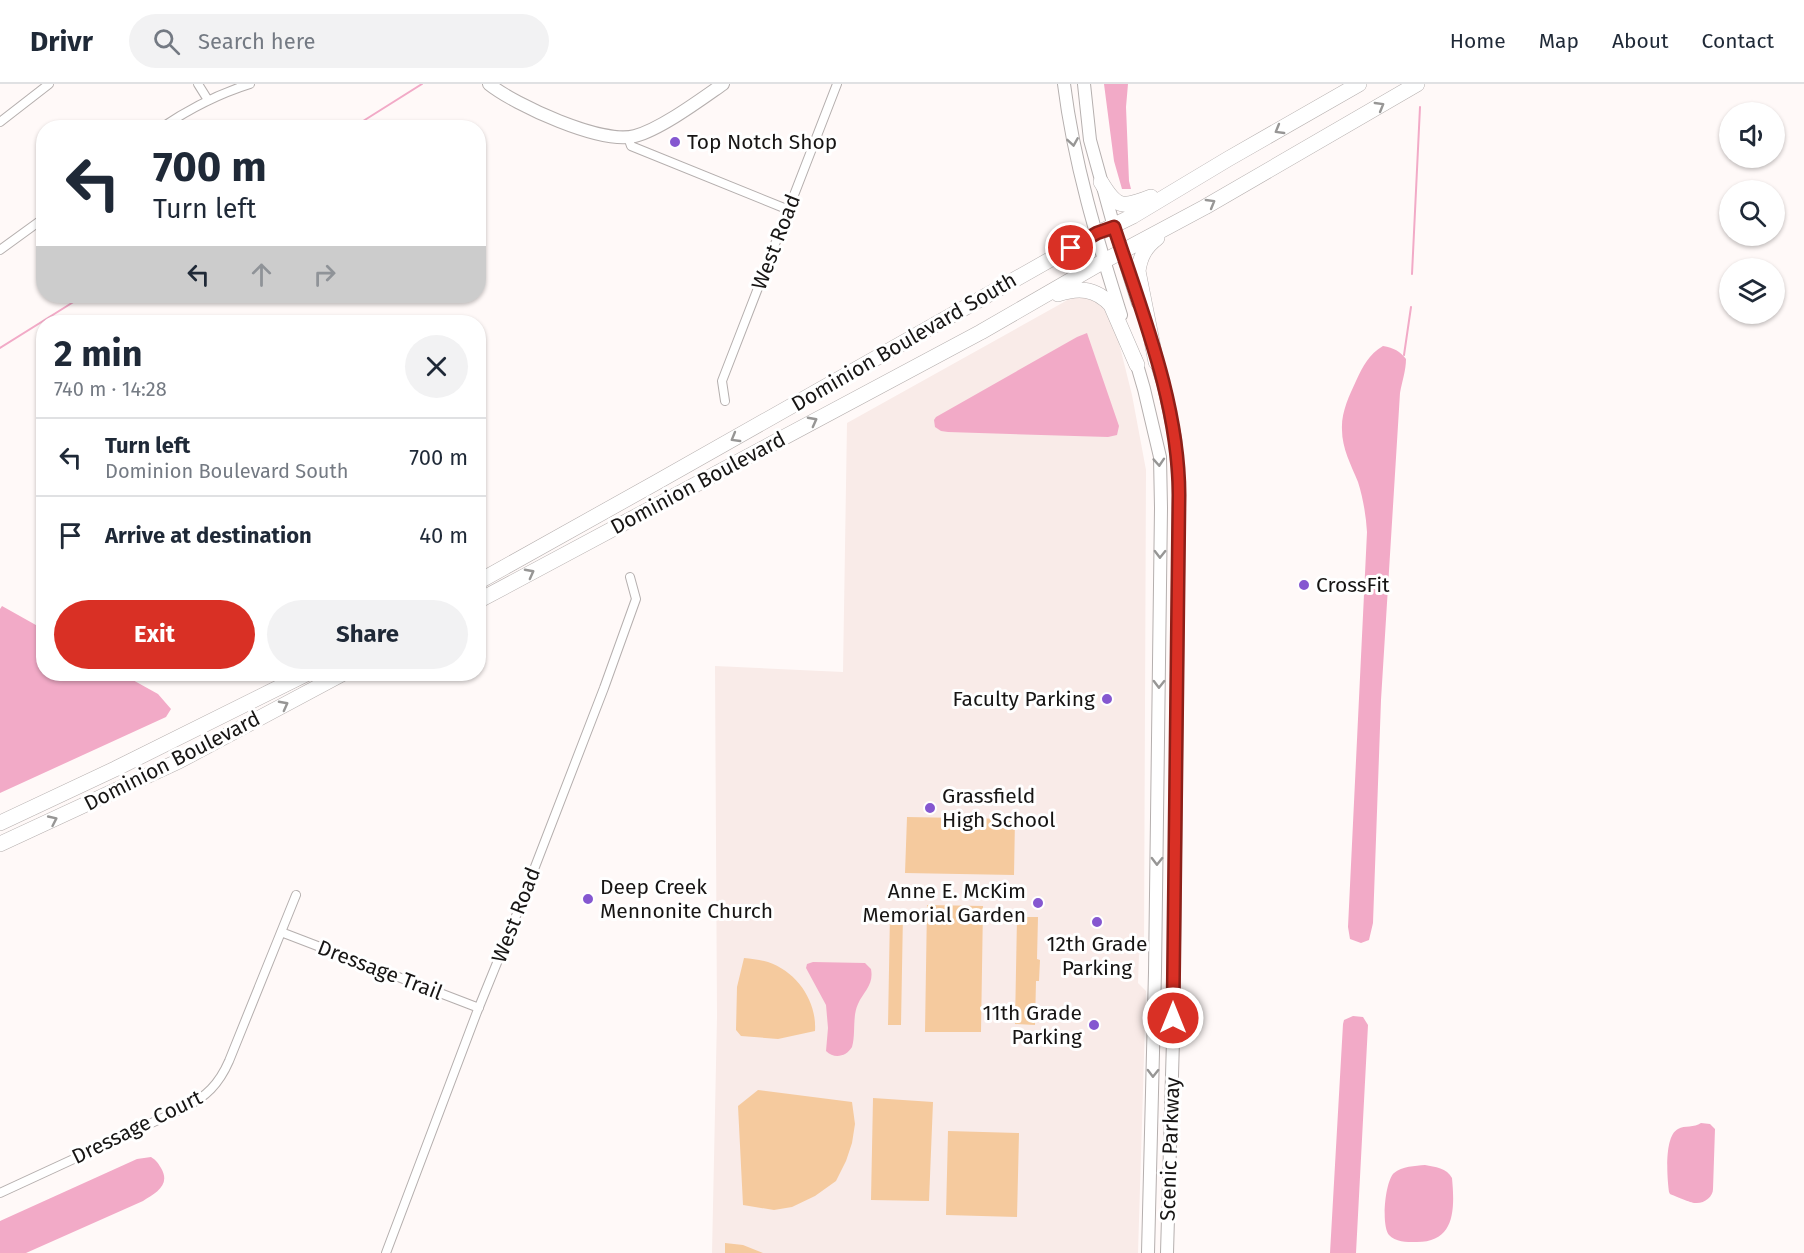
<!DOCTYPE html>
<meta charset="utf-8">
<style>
body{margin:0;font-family:"Fira Sans",sans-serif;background:#f2f2f3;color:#1f2937;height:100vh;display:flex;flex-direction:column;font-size:22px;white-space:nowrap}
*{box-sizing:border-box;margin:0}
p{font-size:20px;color:#747a83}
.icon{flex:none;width:33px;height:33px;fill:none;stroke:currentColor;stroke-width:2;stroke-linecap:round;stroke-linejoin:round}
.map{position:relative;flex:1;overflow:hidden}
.panel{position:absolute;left:36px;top:231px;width:450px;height:366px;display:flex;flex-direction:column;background:#fff;border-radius:24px;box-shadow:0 2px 4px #0004}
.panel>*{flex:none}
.hud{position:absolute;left:36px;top:36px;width:450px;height:183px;border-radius:24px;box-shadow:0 2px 4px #0004;background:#fff;color:#1f2937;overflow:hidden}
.fabs{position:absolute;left:1719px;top:18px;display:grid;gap:12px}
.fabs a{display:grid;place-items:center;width:66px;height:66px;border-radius:50%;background:#fff;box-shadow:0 2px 4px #0004;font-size:30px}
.pin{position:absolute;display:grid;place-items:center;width:51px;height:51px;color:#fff;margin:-26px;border:3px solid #fff;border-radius:50%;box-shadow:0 2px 6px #0007}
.me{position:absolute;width:66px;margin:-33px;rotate:0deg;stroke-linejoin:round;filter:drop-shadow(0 0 4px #0008)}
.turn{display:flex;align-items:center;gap:21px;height:126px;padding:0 18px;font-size:27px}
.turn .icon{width:78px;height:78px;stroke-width:2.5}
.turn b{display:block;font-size:42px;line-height:51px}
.lanes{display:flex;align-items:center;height:57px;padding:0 18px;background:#0003;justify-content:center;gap:30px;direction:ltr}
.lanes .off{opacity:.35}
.round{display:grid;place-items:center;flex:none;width:63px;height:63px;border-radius:32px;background:#f2f2f3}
.summary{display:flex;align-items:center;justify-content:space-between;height:102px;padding:0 18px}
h1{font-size:36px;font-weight:700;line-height:45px}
.cta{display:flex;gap:12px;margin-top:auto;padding:12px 18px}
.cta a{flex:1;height:69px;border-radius:36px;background:#d93025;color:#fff;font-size:24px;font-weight:700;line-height:69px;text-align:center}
.cta a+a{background:#f2f2f3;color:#1f2937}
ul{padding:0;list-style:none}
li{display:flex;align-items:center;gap:18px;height:78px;padding:0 18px;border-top:2px solid #e0e1e3}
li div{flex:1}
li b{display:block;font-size:22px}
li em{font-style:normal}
header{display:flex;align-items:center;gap:36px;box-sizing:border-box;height:84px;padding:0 30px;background:#fff;border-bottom:2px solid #e0e1e3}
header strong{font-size:28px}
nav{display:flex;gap:33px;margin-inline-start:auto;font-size:21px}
.search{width:420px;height:54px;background:#f2f2f3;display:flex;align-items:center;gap:15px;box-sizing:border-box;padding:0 21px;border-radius:33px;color:#747a83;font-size:22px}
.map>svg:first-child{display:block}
</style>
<header>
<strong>Drivr</strong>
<div class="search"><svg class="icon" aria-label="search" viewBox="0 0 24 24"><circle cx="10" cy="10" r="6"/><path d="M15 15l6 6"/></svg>Search here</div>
<nav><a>Home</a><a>Map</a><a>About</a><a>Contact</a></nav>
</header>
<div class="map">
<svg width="1804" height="1169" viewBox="0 0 1804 1169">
<rect width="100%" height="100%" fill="#fff9f8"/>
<!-- built -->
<path fill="#f9ebe8" d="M1081,207L1093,210L1113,235L1132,311L1146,386L1144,860L1139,871L1138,899L1146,907L1138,1169H712L717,933L715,582L843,588L847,339L1064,218Z"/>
<!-- green -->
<path fill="#f5ca9e" d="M907,733L1015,735L1014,791L905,789Z
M927,821L983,822L981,948H925Z
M890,829H903L901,941H888Z
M1017,833H1038L1037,875L1040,876L1039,897H1036L1035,941L1015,940Z
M744,874C752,875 761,876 768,878C797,888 817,917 815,947L778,955L741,952L736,946L737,903Z
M758,1006L852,1018L855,1040L852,1059L846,1077L836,1097L815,1112L792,1123L774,1126L743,1121L738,1022Z
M873,1014L933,1018L929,1117L871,1116Z
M948,1047L1019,1049L1017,1133L946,1131Z
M725,1159L743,1161L763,1169H725Z"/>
<!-- water -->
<path fill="#f2aac7" d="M1104,0H1128L1126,23L1129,97L1131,105H1122L1114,77Z
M1087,249L1119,342L1117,351L1108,353L948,348L941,347L935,343L934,336L936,333L1077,253Z
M1383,262C1394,264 1400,267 1406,275C1406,286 1402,298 1400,309L1381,616L1373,839L1369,856L1361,859L1350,855L1348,843L1367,448C1366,431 1363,414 1358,398C1351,381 1342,364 1342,346C1341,329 1349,312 1356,297C1363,282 1369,270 1383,262Z
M2,522L43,545L44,590H122L158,610L171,625L166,633L0,709V525Z
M813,878L865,879L871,885C874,901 864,907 858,920C852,933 856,950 852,963C846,973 834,975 826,967L828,944L826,921L806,884L807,880Z
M1353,932L1363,933L1368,941L1356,1169H1330L1343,940L1344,936Z
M1701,1039L1710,1040L1715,1045L1713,1105C1713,1113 1704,1120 1695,1119C1691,1119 1675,1112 1670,1110L1669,1108C1667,1093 1664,1052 1678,1045C1685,1041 1694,1044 1701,1039Z
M151,1073C156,1076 158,1079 161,1084C171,1101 156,1109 143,1117L26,1169H0V1137L137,1075Z
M1425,1081C1435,1083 1447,1084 1452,1094C1455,1126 1455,1159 1415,1158C1407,1158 1395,1158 1389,1151C1381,1142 1385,1097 1394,1089C1402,1082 1415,1082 1425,1081Z"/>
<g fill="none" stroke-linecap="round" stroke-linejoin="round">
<!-- stream -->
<path stroke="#f2aac7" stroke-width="2" d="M352,44L422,0
M1412,190L1420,23
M0,264L83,212
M1404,271L1411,223"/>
<defs>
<path id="street" d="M198,0L208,16
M0,38L49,0
M161,44C189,25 218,10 250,0
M628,53L631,62L789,126
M0,166L44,134
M725,317L722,297L837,0
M281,848L479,924
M0,1109L184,1024C206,1013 219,1000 229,977L296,811
M386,1169L477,928L516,832L604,604L636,515L630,493"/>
<path id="secondary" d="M489,0C515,21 602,61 635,52C661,45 700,16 723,0
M1064,0C1074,80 1097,155 1121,231
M1084,0L1090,56L1114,143L1138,219
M1154,270L1164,302L1175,354L1179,402L1173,956L1167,1169
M1135,274L1144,305L1160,373L1161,424L1155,888L1148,1169"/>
<path id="highway" d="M1101,98C1117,125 1123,124 1151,113
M1058,210C1078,203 1096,204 1111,221L1137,281
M1156,278L1138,187C1140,173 1145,163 1157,154
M478,498L657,398L1090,153L1133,132L1228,75L1359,0
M478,517L981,248L1104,177L1205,123L1417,0
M0,739L115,685L306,590
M0,760L179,677L342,590"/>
</defs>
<!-- street casing -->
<use href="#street" stroke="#b5afae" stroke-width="10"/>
<!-- secondary casing -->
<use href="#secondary" stroke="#b5afae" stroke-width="14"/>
<!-- highway casing -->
<use href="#highway" stroke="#b5afae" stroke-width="16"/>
<!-- street -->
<use href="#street" stroke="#fff" stroke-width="8"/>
<!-- secondary -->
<use href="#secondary" stroke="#fff" stroke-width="12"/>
<!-- highway -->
<use href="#highway" stroke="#fff" stroke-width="15"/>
</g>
<!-- one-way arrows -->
<defs><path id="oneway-chevron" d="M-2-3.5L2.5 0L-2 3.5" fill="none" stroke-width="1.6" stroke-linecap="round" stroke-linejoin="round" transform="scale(1.5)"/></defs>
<g stroke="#979695">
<use href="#oneway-chevron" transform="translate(1380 22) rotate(-30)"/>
<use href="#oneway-chevron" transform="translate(1279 46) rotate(150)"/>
<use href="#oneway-chevron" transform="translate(1073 58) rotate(81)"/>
<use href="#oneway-chevron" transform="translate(1211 119) rotate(-30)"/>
<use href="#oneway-chevron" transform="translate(813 337) rotate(-28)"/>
<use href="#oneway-chevron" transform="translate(735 354) rotate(150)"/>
<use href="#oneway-chevron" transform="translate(1159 378) rotate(86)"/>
<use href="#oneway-chevron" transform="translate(1160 470) rotate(91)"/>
<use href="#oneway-chevron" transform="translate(530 489) rotate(-28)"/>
<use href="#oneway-chevron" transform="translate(1159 600) rotate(91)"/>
<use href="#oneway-chevron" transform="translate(284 621) rotate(-28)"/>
<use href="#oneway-chevron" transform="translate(53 736) rotate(-25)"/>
<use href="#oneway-chevron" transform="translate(1157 777) rotate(91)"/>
<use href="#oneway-chevron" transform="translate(1153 989) rotate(91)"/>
</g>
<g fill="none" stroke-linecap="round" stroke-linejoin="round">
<defs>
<path id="route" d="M1071,164L1097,149L1114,143C1142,229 1179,320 1179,411L1173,934"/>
</defs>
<!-- route casing -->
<use href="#route" stroke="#8d1f18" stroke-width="15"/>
<!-- route -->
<use href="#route" stroke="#d93025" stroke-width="10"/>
</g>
<!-- markers -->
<g fill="#8557d0" stroke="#fff" stroke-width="2">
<circle cx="675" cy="58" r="6"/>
<circle cx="1304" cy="501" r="6"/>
<circle cx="1107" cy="615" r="6"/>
<circle cx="930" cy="724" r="6"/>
<circle cx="588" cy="815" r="6"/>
<circle cx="1038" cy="819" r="6"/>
<circle cx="1097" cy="838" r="6"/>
<circle cx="1094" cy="941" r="6"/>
</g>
<g text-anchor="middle" stroke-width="6" stroke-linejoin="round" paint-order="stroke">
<!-- poi labels -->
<g font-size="21" fill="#171514" stroke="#fff" text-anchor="start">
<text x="687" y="65">Top Notch Shop</text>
<text x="1316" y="508">CrossFit</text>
<text x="1095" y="622" text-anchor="end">Faculty Parking</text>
<text x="942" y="719">Grassfield<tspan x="942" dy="24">High School</tspan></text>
<text x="600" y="810">Deep Creek<tspan x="600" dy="24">Mennonite Church</tspan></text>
<text x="1026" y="814" text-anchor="end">Anne E. McKim<tspan x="1026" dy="24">Memorial Garden</tspan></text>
<text x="1097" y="867" text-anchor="middle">12th Grade<tspan x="1097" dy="24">Parking</tspan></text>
<text x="1082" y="936" text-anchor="end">11th Grade<tspan x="1082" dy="24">Parking</tspan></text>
</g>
<!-- street labels -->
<g font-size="21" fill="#171514" stroke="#fff">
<text transform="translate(776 158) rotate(-69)" y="7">West Road</text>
<text transform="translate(904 258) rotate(-30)" y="7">Dominion Boulevard South</text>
<text transform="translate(698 399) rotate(-28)" y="7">Dominion Boulevard</text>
<text transform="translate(172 677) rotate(-27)" y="7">Dominion Boulevard</text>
<text transform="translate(516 831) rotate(-69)" y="7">West Road</text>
<text transform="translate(380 886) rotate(21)" y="7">Dressage Trail</text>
<text transform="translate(137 1043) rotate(-26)" y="7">Dressage Court</text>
<text transform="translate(1170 1065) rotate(-88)" y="7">Scenic Parkway</text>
</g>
</g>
</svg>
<div class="fabs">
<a><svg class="icon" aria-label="sound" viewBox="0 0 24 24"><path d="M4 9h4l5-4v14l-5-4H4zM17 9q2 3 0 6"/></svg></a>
<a><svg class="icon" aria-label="search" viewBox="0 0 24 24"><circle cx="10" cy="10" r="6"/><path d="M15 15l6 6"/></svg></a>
<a><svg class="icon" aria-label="layers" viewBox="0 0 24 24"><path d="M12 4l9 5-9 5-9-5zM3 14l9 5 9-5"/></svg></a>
</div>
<div class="pin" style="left:1071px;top:164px;background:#d93025"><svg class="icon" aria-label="arrive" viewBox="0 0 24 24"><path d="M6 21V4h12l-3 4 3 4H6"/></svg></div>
<svg class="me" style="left:1173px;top:934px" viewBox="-20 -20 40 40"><circle r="17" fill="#d93025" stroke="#fff" stroke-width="3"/><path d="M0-11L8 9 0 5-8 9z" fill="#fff"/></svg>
<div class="hud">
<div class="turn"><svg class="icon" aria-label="left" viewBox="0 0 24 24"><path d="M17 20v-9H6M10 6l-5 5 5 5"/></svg><div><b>700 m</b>Turn left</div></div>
<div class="lanes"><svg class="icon" aria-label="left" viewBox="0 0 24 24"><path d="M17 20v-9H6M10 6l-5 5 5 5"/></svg><svg class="icon off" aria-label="ahead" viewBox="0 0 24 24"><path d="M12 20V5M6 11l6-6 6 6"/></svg><svg class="icon off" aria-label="right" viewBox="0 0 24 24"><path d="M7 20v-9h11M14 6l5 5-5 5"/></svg></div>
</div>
<section class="panel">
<div class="summary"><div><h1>2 min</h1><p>740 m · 14:28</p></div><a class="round"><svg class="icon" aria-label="close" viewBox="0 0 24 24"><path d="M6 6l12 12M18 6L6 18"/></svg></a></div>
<ul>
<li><svg class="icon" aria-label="left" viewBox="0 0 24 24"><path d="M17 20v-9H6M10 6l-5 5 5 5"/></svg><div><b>Turn left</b><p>Dominion Boulevard South</p></div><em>700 m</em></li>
<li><svg class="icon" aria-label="arrive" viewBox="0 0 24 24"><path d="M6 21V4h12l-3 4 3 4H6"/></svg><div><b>Arrive at destination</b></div><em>40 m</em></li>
</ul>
<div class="cta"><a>Exit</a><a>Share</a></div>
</section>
</div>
